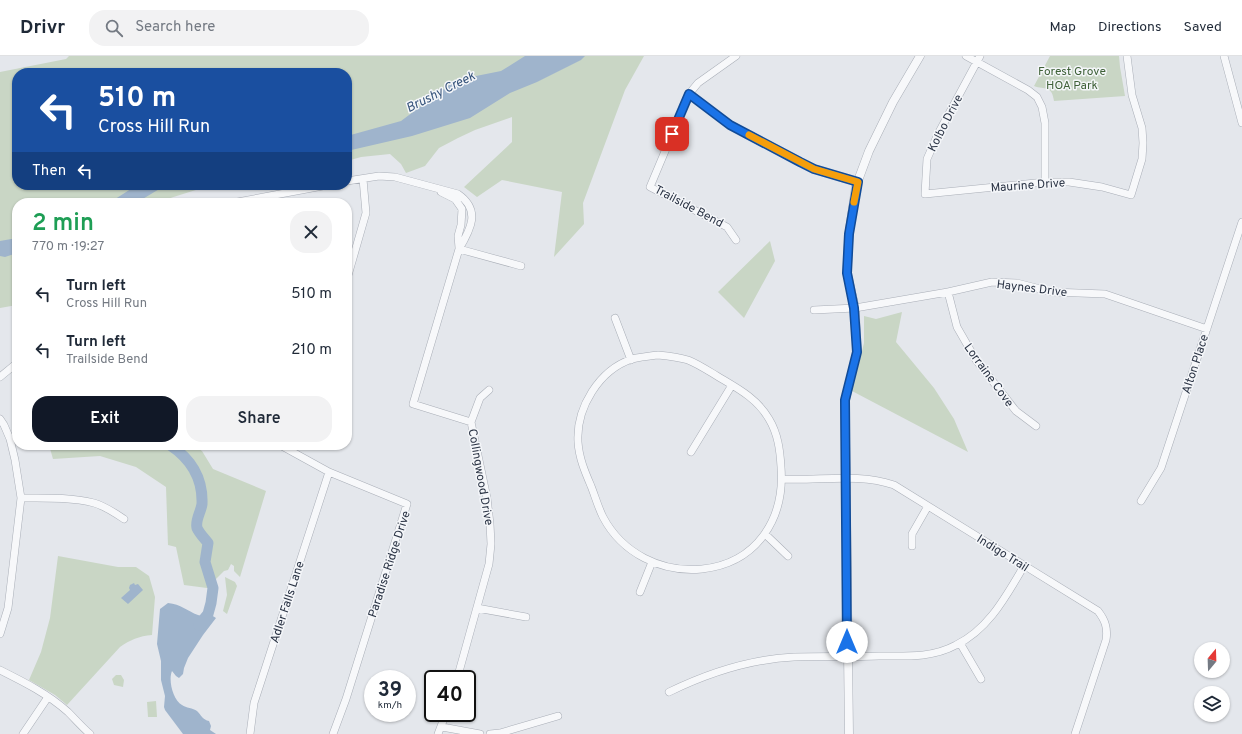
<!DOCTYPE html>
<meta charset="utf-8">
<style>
body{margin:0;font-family:Overpass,sans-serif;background:#f2f2f3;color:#1f2937;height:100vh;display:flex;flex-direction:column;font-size:15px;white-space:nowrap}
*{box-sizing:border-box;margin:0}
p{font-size:13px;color:#747a83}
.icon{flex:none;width:22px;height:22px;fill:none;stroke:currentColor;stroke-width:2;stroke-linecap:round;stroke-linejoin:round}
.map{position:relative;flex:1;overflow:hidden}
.side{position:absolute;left:12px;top:142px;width:340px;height:252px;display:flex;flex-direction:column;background:#fff;border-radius:16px;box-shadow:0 1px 3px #0004}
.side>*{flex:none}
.banner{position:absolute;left:12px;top:12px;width:340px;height:122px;border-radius:16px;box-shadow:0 1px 3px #0004;background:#1a4fa0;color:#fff;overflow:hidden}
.needle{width:26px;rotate:19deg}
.tools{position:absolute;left:1194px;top:586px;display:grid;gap:8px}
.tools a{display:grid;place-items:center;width:36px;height:36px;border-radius:50%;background:#fff;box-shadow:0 1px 3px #0004;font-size:20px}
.speed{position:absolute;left:364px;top:614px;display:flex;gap:8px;font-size:20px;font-weight:700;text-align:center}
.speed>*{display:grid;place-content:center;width:52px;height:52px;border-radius:50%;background:#fff;box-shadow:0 1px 3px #0004;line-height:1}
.speed small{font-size:10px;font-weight:400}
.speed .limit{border:2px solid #111;border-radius:6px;background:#fff;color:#111}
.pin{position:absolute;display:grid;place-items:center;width:34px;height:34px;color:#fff;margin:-17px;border-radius:8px;box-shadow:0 2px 6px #0006}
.me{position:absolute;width:44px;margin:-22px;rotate:0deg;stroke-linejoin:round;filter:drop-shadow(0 0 3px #0008)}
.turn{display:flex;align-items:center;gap:14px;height:84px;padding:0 20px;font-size:18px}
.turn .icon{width:52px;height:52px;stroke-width:2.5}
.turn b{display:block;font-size:28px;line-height:34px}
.then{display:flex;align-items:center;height:38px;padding:0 20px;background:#0003;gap:8px;font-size:15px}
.round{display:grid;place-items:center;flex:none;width:42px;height:42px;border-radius:16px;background:#f2f2f3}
.headline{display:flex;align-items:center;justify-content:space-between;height:68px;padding:0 20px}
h1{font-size:24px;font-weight:600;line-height:30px;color:#1e9e55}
.primary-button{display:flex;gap:8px;margin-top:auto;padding:8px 20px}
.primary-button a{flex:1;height:46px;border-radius:16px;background:#111827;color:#fff;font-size:16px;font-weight:600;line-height:46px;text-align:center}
.primary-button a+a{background:#f2f2f3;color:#1f2937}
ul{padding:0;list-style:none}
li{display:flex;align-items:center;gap:12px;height:56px;padding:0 20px}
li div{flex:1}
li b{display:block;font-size:15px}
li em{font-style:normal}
header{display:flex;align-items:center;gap:24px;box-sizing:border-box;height:56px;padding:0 20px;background:#fff;border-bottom:1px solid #e0e1e3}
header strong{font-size:19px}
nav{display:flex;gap:22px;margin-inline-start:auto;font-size:14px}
.search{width:280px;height:36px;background:#f2f2f3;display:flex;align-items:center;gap:10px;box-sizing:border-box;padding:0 14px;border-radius:16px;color:#747a83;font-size:15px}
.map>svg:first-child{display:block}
</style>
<header>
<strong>Drivr</strong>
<div class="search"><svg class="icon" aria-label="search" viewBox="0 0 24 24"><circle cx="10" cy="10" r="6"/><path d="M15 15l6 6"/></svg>Search here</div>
<nav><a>Map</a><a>Directions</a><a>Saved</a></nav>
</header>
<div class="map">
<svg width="1242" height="678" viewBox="0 0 1242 678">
<rect width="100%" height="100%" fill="#e4e7ec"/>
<!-- green -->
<path fill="#c9d6c5" d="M69,0H644L625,34L583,147L584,168L554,201L562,136L502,124L477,141L464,131L512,86V61L475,74L458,82L439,92L425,110L406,117L401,108L390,98L361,101L347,105V17H17V129H206L199,133L164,144L160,147H17V249L0,252V16L66,3Z
M1050,0H1119L1120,11L1125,40L1054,45C1052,29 1045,34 1034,30Z
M770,185L775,205L744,262L718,236Z
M902,256L896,286L934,332L954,363L968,396L852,335L864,287V260L876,263Z
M49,389H193L202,395L213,413L266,435L240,521L234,515V510L231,508L228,514L224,515L207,532L184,529L176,491L168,489L166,431L136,411L100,400L53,403Z
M58,500L118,511H136L149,520L155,541L152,579C139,580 130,584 120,591L67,649L55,639L29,624L41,596L50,562Z
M225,521L235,526L237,530L227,558L223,555L227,539Z
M116,619H121L124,624L123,631L114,629L112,623Z
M156,645L157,661H148L147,646Z"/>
<!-- water -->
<path fill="#9fb4cc" d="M525,0H585L581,4L537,26L510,37L470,62L412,80L347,95V80L401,65L456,24L501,15Z
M137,129H166L136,147H109Z
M17,182V197L5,201L0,200V185Z
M134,527L135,529L138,528L143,534L128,548L121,542L130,534L129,532L130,529Z
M168,547C181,548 187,555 198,559C204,561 208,556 216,562L203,579L188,602L184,612L183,618L179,622L176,620L172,615C168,624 173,644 182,649C186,652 193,652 197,655C201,659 203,664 209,665L211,670L210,674L216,678H183L165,654L164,651L165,640L161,624V605L157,588L160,553Z"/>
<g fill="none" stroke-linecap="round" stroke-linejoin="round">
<!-- river -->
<path stroke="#9fb4cc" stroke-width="11" d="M170,389C191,403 203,423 202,448C201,456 195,464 197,472C199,477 205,483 208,487L205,506L213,532L211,547L208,558L199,569"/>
<defs>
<path id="minor" d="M966,0L1028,34L1037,41L1042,51L1045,67V126
M980,0L938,78L927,103L925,138L1045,126H1069L1102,131L1131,139L1142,103L1143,87L1142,72L1132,39L1127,0
M1224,0L1242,67
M689,38L730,69L814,113L858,126
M347,125L379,120L395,121L458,138C481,154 471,173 459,193L413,348L471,366
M441,136L455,143L462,153L461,169L458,180L459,192
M232,147L328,129
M736,184L727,171L650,131L689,38L698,27L736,0
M459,193L521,210
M347,223L366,157L363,123
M948,236L957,271L976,304L1016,355L1036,370
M814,254L855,252L948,236L992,226L1017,227L1052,236L1105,238L1207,273
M615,262L631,304
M658,299C668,300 678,301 688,304C698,308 707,314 717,320C737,332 757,342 769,363C778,378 780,394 781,411C785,463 757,507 702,513C661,517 622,497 603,461C598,451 595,440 591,430C585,416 579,402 578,386C576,352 599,314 632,303C641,301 650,300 658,299Z
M0,321L17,307
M0,363L4,369L10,383L15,404L21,442L8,552L0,578
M471,366L480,342L489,334
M280,389L329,416L407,448L346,643L333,678
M691,396L732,329
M782,423C820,425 858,417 894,429L1098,555C1105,564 1108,572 1106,584L1075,678
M21,442C45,442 71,441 94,447C105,450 115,457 124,463
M1141,445L1161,412L1242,166
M765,478L788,500
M912,490V478L928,450
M640,536L652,506
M477,552L526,561
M960,587L981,623
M0,614C24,626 48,638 68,656C75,663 82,671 90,678
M457,623L489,508L491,488L490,468L487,442L471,366
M669,636C708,617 751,603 794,601C822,600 851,601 879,600C906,600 932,602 956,589C989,573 1006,540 1024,510
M442,671L480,678
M23,678L48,641
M250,678L254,647L329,416
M438,678L446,657
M490,678L500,677L558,660"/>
<path id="tertiary" d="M849,678L845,345L857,296L855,252L847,217L849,178L856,130L869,95L893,46L920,0"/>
</defs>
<!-- minor casing -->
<use href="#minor" stroke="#a9aeb7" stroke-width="8"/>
<!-- tertiary casing -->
<use href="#tertiary" stroke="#a9aeb7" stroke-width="9"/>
<!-- minor -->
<use href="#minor" stroke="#f7f8fa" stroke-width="7"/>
<!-- tertiary -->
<use href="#tertiary" stroke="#f7f8fa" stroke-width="8"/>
</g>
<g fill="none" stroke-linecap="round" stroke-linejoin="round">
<defs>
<path id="route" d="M672,78L689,38L730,69L800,106L814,113L858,126L849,178L847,217L854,252L857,296L845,344L847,586"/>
</defs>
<!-- route casing -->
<use href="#route" stroke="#114b97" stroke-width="10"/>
<!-- route -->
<use href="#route" stroke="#1a73e8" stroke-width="7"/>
<!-- slow -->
<path stroke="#f59e0b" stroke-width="7" d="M749,79L814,113L858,126L854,146"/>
</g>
<g text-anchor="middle" stroke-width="3" stroke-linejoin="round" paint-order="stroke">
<!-- park labels -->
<g font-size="12" fill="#3f6138" stroke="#f4f6f9">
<text x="1072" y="19">Forest Grove<tspan x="1072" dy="14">HOA Park</tspan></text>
</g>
<!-- street labels -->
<g font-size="12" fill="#2b3445" stroke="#f4f6f9">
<text transform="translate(945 67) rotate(-63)" y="4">Kolbo Drive</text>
<text transform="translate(1028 129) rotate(-4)" y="4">Maurine Drive</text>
<text transform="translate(689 150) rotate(28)" y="4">Trailside Bend</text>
<text transform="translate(1032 232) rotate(7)" y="4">Haynes Drive</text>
<text transform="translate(1195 308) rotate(-72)" y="4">Alton Place</text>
<text transform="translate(989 319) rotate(54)" y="4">Lorraine Cove</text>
<text transform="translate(481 421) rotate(80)" y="4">Collingwood Drive</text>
<text transform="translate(1003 497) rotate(32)" y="4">Indigo Trail</text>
<text transform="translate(389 508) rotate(-72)" y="4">Paradise Ridge Drive</text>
<text transform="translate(287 546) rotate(-72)" y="4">Adler Falls Lane</text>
</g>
<!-- water labels -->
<g font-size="13" font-style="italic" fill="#34527a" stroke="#f4f6f9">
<text transform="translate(440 35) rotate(-27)" y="5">Brushy Creek</text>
</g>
</g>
</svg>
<div class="tools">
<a><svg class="needle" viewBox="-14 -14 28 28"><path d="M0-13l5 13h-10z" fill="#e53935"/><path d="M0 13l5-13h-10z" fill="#747a83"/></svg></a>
<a><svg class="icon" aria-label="layers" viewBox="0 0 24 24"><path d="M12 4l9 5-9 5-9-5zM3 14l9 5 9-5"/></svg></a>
</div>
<div class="speed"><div>39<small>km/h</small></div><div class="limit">40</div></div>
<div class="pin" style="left:672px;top:78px;background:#d93025"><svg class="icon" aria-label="arrive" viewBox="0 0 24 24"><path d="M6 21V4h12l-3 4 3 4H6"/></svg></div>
<svg class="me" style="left:847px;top:586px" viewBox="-20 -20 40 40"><circle r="19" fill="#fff"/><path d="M0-13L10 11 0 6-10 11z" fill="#1a73e8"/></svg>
<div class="banner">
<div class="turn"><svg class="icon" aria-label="left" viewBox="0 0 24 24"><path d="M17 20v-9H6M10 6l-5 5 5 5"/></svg><div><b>510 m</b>Cross Hill Run</div></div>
<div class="then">Then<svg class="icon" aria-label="left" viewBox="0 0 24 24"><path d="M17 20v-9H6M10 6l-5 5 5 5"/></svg></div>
</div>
<section class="side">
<div class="headline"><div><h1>2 min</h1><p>770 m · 19:27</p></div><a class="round"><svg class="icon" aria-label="close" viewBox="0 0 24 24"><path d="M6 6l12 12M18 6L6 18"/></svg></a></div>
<ul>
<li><svg class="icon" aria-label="left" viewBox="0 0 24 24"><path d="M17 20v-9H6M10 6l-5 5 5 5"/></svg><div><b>Turn left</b><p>Cross Hill Run</p></div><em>510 m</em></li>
<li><svg class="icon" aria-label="left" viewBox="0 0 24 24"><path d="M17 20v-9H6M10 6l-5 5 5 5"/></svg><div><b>Turn left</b><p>Trailside Bend</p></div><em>210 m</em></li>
</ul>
<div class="primary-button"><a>Exit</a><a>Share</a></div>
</section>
</div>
